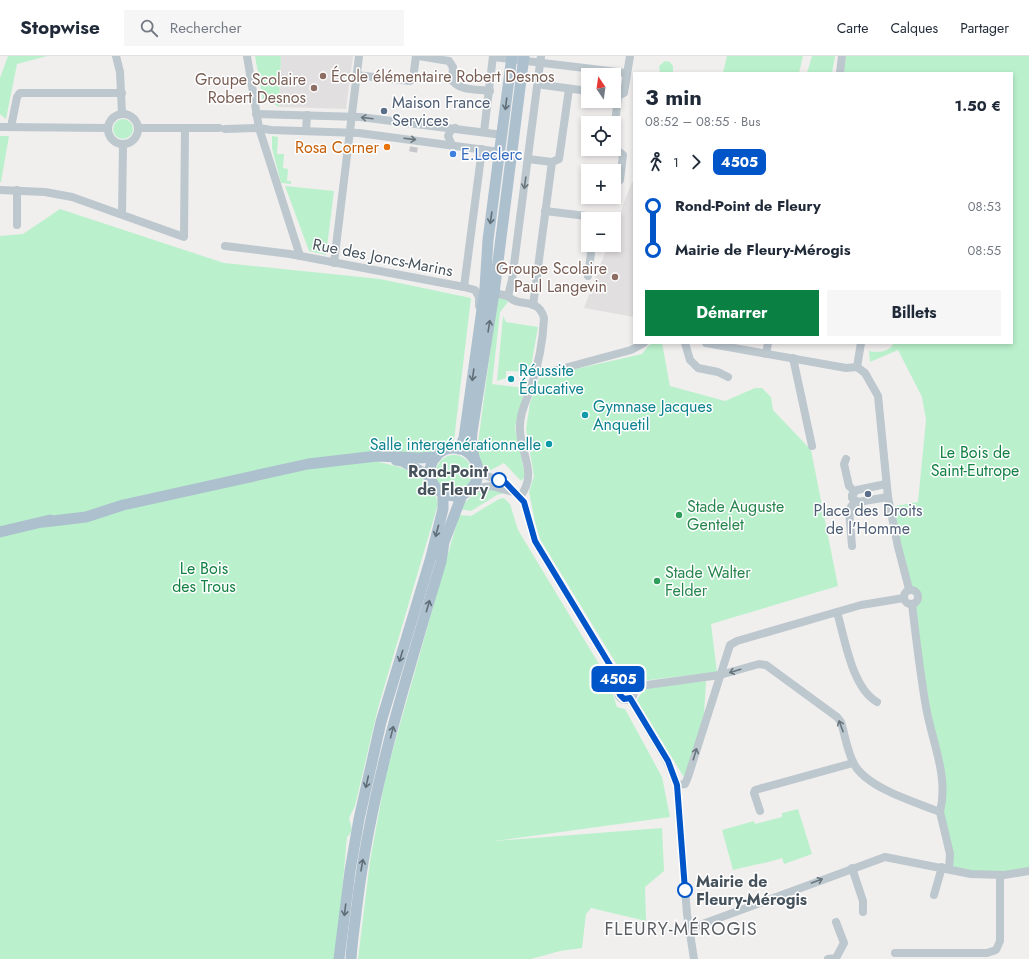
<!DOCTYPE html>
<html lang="fr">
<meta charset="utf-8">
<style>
:root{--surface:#fff;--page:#f6f6f7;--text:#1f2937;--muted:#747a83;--line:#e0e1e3;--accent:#0b8043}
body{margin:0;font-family:Jost,sans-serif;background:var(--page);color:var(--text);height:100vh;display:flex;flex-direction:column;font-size:15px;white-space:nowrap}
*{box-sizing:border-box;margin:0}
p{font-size:13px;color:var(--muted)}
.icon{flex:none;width:22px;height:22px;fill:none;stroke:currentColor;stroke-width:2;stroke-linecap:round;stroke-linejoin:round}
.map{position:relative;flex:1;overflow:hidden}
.sheet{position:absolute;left:633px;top:16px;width:380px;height:272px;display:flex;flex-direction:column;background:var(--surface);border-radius:0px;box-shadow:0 2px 6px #0003}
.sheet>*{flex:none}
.badge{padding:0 8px;border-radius:6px;font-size:14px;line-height:26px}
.needle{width:26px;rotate:347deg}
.tools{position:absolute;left:581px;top:12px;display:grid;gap:8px}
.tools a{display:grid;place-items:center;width:40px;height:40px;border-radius:0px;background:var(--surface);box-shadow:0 2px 6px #0003;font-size:20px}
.map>.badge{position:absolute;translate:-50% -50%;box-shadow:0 0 0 2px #fff}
.legs{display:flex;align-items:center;gap:6px;height:44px;padding:0 12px;font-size:13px}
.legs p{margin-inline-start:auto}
.summary{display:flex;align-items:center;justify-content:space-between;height:68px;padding:0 12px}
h1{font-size:22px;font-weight:700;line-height:30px}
.cta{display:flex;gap:8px;margin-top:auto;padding:8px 12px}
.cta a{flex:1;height:46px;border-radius:0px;background:var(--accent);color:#fff;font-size:16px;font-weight:700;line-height:46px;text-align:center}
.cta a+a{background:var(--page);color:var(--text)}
ul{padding:0 12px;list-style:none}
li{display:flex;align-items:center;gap:14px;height:44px;font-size:15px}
li i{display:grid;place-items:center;width:6px;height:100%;margin:0 5px;background:currentColor}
li i::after{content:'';width:10px;height:10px;margin:-5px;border:3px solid;border-radius:50%;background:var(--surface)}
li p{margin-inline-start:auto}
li:first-child i{background:linear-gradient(#0000 50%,currentColor 0)}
li:last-child i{background:linear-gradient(currentColor 50%,#0000 0)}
header{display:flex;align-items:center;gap:24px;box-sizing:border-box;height:56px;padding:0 20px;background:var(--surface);border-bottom:1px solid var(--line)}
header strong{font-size:19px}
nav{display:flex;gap:22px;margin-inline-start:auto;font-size:14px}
.search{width:280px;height:36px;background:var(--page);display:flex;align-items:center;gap:10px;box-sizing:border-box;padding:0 14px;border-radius:0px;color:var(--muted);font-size:15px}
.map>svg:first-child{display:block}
.education{fill:#e2dfe0}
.green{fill:#baf1cc}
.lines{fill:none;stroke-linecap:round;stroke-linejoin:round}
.minor-tunnel{stroke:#c6c7ca;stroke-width:8;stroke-dasharray:8 4;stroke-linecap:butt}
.minor{stroke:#bcc7ce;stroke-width:8}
.major{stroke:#adc0ce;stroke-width:11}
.oneway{stroke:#606e78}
.oneway2{stroke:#69767e}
.line-1-casing{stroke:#fff;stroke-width:9}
.line-1{stroke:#0055c8;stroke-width:6}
.education-dot{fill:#8d6e63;stroke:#fff;stroke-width:1.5}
.service-dot{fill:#5c6f8a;stroke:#fff;stroke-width:1.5}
.food-dot{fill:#e8710a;stroke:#fff;stroke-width:1.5}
.shop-dot{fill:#3f7fe0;stroke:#fff;stroke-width:1.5}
.culture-dot{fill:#0f9aa8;stroke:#fff;stroke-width:1.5}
.stop-1-dot{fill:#fff;stroke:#0055c8;stroke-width:2}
.leisure-dot{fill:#2e9e5b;stroke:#fff;stroke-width:1.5}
.labels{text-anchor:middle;stroke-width:3;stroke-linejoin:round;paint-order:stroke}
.education-label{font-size:16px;fill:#785e54;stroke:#fff;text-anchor:end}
.service-label{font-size:16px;fill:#4e5e75;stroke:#fff;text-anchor:start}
.food-label{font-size:16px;fill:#c56008;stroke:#fff;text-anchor:end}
.shop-label{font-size:16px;fill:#366cbe;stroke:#fff;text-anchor:start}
.street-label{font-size:16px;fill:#46535c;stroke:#fff}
.culture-label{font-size:16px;fill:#0d838f;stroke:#fff;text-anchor:start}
.park-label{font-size:16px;fill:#138143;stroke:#fff}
.stop-label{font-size:16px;font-weight:bold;fill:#46535c;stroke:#fff;text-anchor:end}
.leisure-label{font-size:16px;fill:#27864d;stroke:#fff;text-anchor:start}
.quarter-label{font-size:18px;letter-spacing:1px;fill:#5a5f63;stroke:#fff}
</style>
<header>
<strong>Stopwise</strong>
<div class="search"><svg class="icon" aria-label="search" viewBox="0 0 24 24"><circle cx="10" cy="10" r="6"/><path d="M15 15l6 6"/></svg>Rechercher</div>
<nav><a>Carte</a><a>Calques</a><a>Partager</a></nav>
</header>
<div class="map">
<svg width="1029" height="903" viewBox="0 0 1029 903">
<rect width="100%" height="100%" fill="#f1eeee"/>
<g class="education">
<polygon points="281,0 353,0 346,53 279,51"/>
<polygon points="632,126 634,127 634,261 584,252 608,189 614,189 614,173"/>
</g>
<g class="green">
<polygon points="8,0 47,0 17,8 6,63 0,58 0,22"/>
<polygon points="255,0 281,0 279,51 269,45 263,44"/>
<polygon points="727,0 803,0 799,17 723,17"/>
<polygon points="812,0 835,0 832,17 807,17"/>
<path d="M846 0H1029V815L1004 819 949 813 937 692 912 548 917 544V536L909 533 890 451 918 446 926 364 922 341 898 294 870 306 869 295C879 297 889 296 894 287H1012V17H844Z"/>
<polygon points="665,5 670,6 673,10 673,17 660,17 659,10"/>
<circle cx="123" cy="73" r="10"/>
<polygon points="0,80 9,80 1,126 0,126"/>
<polygon points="272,80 278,81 277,98 284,98 283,112 288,113 287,125 291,125 291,128 281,127 272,92"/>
<polygon points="285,130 334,135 326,199 309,195"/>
<path d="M60 153 224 207 380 223 471 242 454 384 433 397 377 400 378 406C403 411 433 419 438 448L378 652 355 750 349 762C351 769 354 776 347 781L336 903H0V180L23 178Z"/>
<polygon points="501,240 504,242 508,246 500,256 492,328 525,332 515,372 525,420 521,425 504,407 489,415 483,413 477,395 497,244"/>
<polygon points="503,260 506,266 538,271 530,316 506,315 506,322 497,325"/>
<polygon points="654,287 662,287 670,330 725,345 755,332 762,332 771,341 773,354 811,394 838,530 711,568 717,616 632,626 625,622 540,483 535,466 529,436 534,420 526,373 530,347 540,321 642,298 649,289"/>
<circle cx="454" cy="417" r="18"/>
<path d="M487 433 505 437 497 439 471 455 460 453C468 442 474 437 487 433Z"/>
<polygon points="504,442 510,448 518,474 608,623 617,651 625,653 662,721 670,761 495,785 662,772 664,815 645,831 646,865 591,852 586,858 582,892 560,895 531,903 358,903 370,805 386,718 459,459 471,460 499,443"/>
<polygon points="706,625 704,659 685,723 637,644 644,632"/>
<path d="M798 753 812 798 784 808 782 802C765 808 750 809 733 814L722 774 754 765 755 768 782 761V757Z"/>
</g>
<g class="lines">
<polyline class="minor-tunnel" points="413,96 414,91"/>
<g class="minor">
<polyline points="116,0 120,16 122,58"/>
<polyline points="247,0 259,72 300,200"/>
<path d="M419 0 449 5 453 11 452 24C459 35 478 33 490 35"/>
<polyline points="493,1 626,17"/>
<polyline points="840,17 842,0"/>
<polyline points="356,19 410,25 413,23 416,0"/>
<polyline points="543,29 588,35"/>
<polyline points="618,40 624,37 630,0"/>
<circle cx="123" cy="73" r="15"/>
<polyline points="256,58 360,61 503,79"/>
<polyline points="0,71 107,72"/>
<polyline points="11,71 17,41 20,37 122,37"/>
<polyline points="138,72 219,72"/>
<polyline points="225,73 259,72 271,74 359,77 500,96"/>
<polyline points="306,75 307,59"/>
<polyline points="484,76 493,0"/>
<polyline points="614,77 618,40 615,39"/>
<polyline points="452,89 448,80 451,74 455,72"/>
<polyline points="614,92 623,99 620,124"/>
<polyline points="528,103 552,106"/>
<polyline points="0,134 45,136 72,141 184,181 185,72"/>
<polyline points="545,155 595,161 595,163"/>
<polyline points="122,158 123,89"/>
<polyline points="17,169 17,134"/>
<polyline points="225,190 290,198 464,231 475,234 479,241 479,250"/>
<polyline points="334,207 359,0"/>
<polyline points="588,220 592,189"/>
<polyline points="464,231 482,93"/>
<path d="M494 237 508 240C518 252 538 240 544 262 543 284 538 310 531 331 526 346 519 358 520 374 521 400 538 417 520 441"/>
<polyline points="508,240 512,224 541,0"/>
<polyline points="533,249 552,106 559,103 569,33"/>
<polyline points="685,287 690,304 698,312 718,316 728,321"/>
<polyline points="706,287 846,312 857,311"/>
<polyline points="861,287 857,311 865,317 878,340 888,441 898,491 909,533"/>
<polyline points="766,298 768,287"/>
<polyline points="793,302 812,390"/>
<polyline points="535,313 548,316 557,314 631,294 644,287"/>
<polyline points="846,403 844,408 849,430 854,435"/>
<polyline points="478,413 482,418 506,427 524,446 535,485 622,629"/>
<polyline points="886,428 857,434 852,439 852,442 858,446 888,441"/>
<polyline points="471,433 491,430 513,436"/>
<polyline points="852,490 849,454 855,445"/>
<circle cx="911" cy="541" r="7"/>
<path d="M912 548C916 582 920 617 926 651 932 686 949 720 940 756"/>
<path d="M837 556C845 583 852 632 877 646"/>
<circle cx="626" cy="636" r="8"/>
<path d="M632 631 720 619 759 608 766 609 837 661 841 666C845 679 847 695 854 708 867 732 915 746 940 756L950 798 949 813"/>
<polyline points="630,642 667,705 677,729 687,858 694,903"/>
<polyline points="677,729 685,728 688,721 730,589 737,585 861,549 904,542"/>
<polyline points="760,755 754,737 755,734 853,707"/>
<polyline points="852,812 863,845 863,856"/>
<polyline points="934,839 942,811"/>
<polyline points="689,873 885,801 971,818 1004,819 1029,815"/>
<polyline points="895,897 987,897 996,894 1000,885 1000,819"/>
<polyline points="828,903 836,902 844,887 836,866"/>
</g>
<g class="major">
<circle cx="454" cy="416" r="24"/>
<polyline points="459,393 464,382 485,232 488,184 512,0"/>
<polyline points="396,404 402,405 431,421"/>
<polyline points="475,405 471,388 472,376 494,237 524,0"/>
<polyline points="44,466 86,461 123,449 308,408 377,400 418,402 436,401"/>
<polyline points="0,476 50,464"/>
<polyline points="339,903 350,815 359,763 381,666 431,501 443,453 443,437"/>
<path d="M351 903C352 885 355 867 357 849 371 732 407 619 441 506L444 486 462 439"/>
</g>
</g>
<defs><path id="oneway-shaft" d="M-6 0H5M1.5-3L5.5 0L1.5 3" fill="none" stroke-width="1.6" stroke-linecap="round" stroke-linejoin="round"/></defs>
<g class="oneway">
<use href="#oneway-shaft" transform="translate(506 48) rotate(97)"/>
<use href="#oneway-shaft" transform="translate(491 162) rotate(98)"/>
<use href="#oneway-shaft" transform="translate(489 270) rotate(-81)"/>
<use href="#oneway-shaft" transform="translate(473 319) rotate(98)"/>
<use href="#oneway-shaft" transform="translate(437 475) rotate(105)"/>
<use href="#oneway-shaft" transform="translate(428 550) rotate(-74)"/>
<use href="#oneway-shaft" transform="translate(401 600) rotate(107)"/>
<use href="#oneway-shaft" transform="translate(392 676) rotate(-76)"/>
<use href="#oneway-shaft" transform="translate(367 726) rotate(103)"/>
<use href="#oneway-shaft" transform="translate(362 809) rotate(-80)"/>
<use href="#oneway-shaft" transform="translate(345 854) rotate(97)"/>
</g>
<g class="oneway2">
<use href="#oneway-shaft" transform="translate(367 62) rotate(-173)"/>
<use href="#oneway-shaft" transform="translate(410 83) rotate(7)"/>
<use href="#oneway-shaft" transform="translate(525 127) rotate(98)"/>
<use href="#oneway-shaft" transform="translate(735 615) rotate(163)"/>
<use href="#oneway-shaft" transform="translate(841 670) rotate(-110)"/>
<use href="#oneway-shaft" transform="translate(695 698) rotate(-73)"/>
<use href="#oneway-shaft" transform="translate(817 825) rotate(-20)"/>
</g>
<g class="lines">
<g class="line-1-casing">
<polyline id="line-1" points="499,424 506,427 524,446 535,485 622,629 618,634 620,639 624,643 630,642 668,705 677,729 685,834"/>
</g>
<use href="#line-1" class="line-1"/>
</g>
<g class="education-dot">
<circle cx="323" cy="20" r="4"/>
<circle cx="314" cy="32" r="4"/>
<circle cx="615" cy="221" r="4"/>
</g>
<g class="service-dot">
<circle cx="384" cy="55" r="4"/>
<circle cx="868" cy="438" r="4"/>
</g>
<circle class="food-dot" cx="387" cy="91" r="4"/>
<circle class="shop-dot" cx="453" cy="98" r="4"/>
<g class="culture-dot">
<circle cx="511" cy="323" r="4"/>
<circle cx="585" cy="359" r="4"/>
<circle cx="549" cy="388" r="4"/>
</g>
<g class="stop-1-dot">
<circle cx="499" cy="424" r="7"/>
<circle cx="685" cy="834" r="7"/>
</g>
<g class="leisure-dot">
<circle cx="679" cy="459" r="4"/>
<circle cx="657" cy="525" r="4"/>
</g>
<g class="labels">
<g class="education-label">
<text x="331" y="26" text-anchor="start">École élémentaire Robert Desnos</text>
<text x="306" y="29">Groupe Scolaire<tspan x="306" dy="18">Robert Desnos</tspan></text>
<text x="607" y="218">Groupe Scolaire<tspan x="607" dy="18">Paul Langevin</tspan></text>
</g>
<g class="service-label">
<text x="392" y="52">Maison France<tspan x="392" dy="18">Services</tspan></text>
<text x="868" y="460" text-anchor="middle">Place des Droits<tspan x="868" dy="18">de l'Homme</tspan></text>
</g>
<g class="food-label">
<text x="379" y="97">Rosa Corner</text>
</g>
<g class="shop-label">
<text x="461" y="104">E.Leclerc</text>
</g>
<g class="street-label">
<text transform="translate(383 201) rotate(11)" y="6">Rue des Joncs-Marins</text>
</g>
<g class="culture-label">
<text x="519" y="320">Réussite<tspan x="519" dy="18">Éducative</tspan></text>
<text x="593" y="356">Gymnase Jacques<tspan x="593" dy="18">Anquetil</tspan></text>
<text x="541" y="394" text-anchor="end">Salle intergénérationnelle</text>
</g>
<g class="park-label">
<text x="975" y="402">Le Bois de<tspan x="975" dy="18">Saint-Eutrope</tspan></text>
<text x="204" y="518">Le Bois<tspan x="204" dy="18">des Trous</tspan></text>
</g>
<g class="stop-label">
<text x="488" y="421">Rond-Point<tspan x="488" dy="18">de Fleury</tspan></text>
<text x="696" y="831" text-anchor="start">Mairie de<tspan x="696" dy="18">Fleury-Mérogis</tspan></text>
</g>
<g class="leisure-label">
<text x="687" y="456">Stade Auguste<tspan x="687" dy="18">Gentelet</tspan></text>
<text x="665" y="522">Stade Walter<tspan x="665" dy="18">Felder</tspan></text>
</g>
<g class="quarter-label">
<text x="681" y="879">FLEURY-MÉROGIS</text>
</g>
</g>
</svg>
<div class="tools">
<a><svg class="needle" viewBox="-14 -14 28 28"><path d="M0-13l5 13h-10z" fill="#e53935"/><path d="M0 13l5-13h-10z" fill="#747a83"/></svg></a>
<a><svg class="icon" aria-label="locate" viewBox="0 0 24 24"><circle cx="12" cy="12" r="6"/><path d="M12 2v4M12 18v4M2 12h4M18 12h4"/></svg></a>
<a>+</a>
<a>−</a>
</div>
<b class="badge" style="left:618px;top:623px;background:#0055c8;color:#fff">4505</b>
<section class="sheet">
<div class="summary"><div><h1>3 min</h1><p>08:52 – 08:55 · Bus</p></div><b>1.50 €</b></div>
<div class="legs"><svg class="icon" aria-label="walk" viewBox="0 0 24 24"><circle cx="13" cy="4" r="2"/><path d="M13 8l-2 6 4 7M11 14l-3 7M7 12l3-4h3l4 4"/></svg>1<svg class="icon" aria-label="forward" viewBox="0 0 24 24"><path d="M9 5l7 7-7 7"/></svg><b class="badge" style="background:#0055c8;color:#fff">4505</b></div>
<ul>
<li><i style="color:#0055c8"></i><b>Rond-Point de Fleury</b><p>08:53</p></li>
<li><i style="color:#0055c8"></i><b>Mairie de Fleury-Mérogis</b><p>08:55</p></li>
</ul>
<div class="cta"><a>Démarrer</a><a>Billets</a></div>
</section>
</div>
